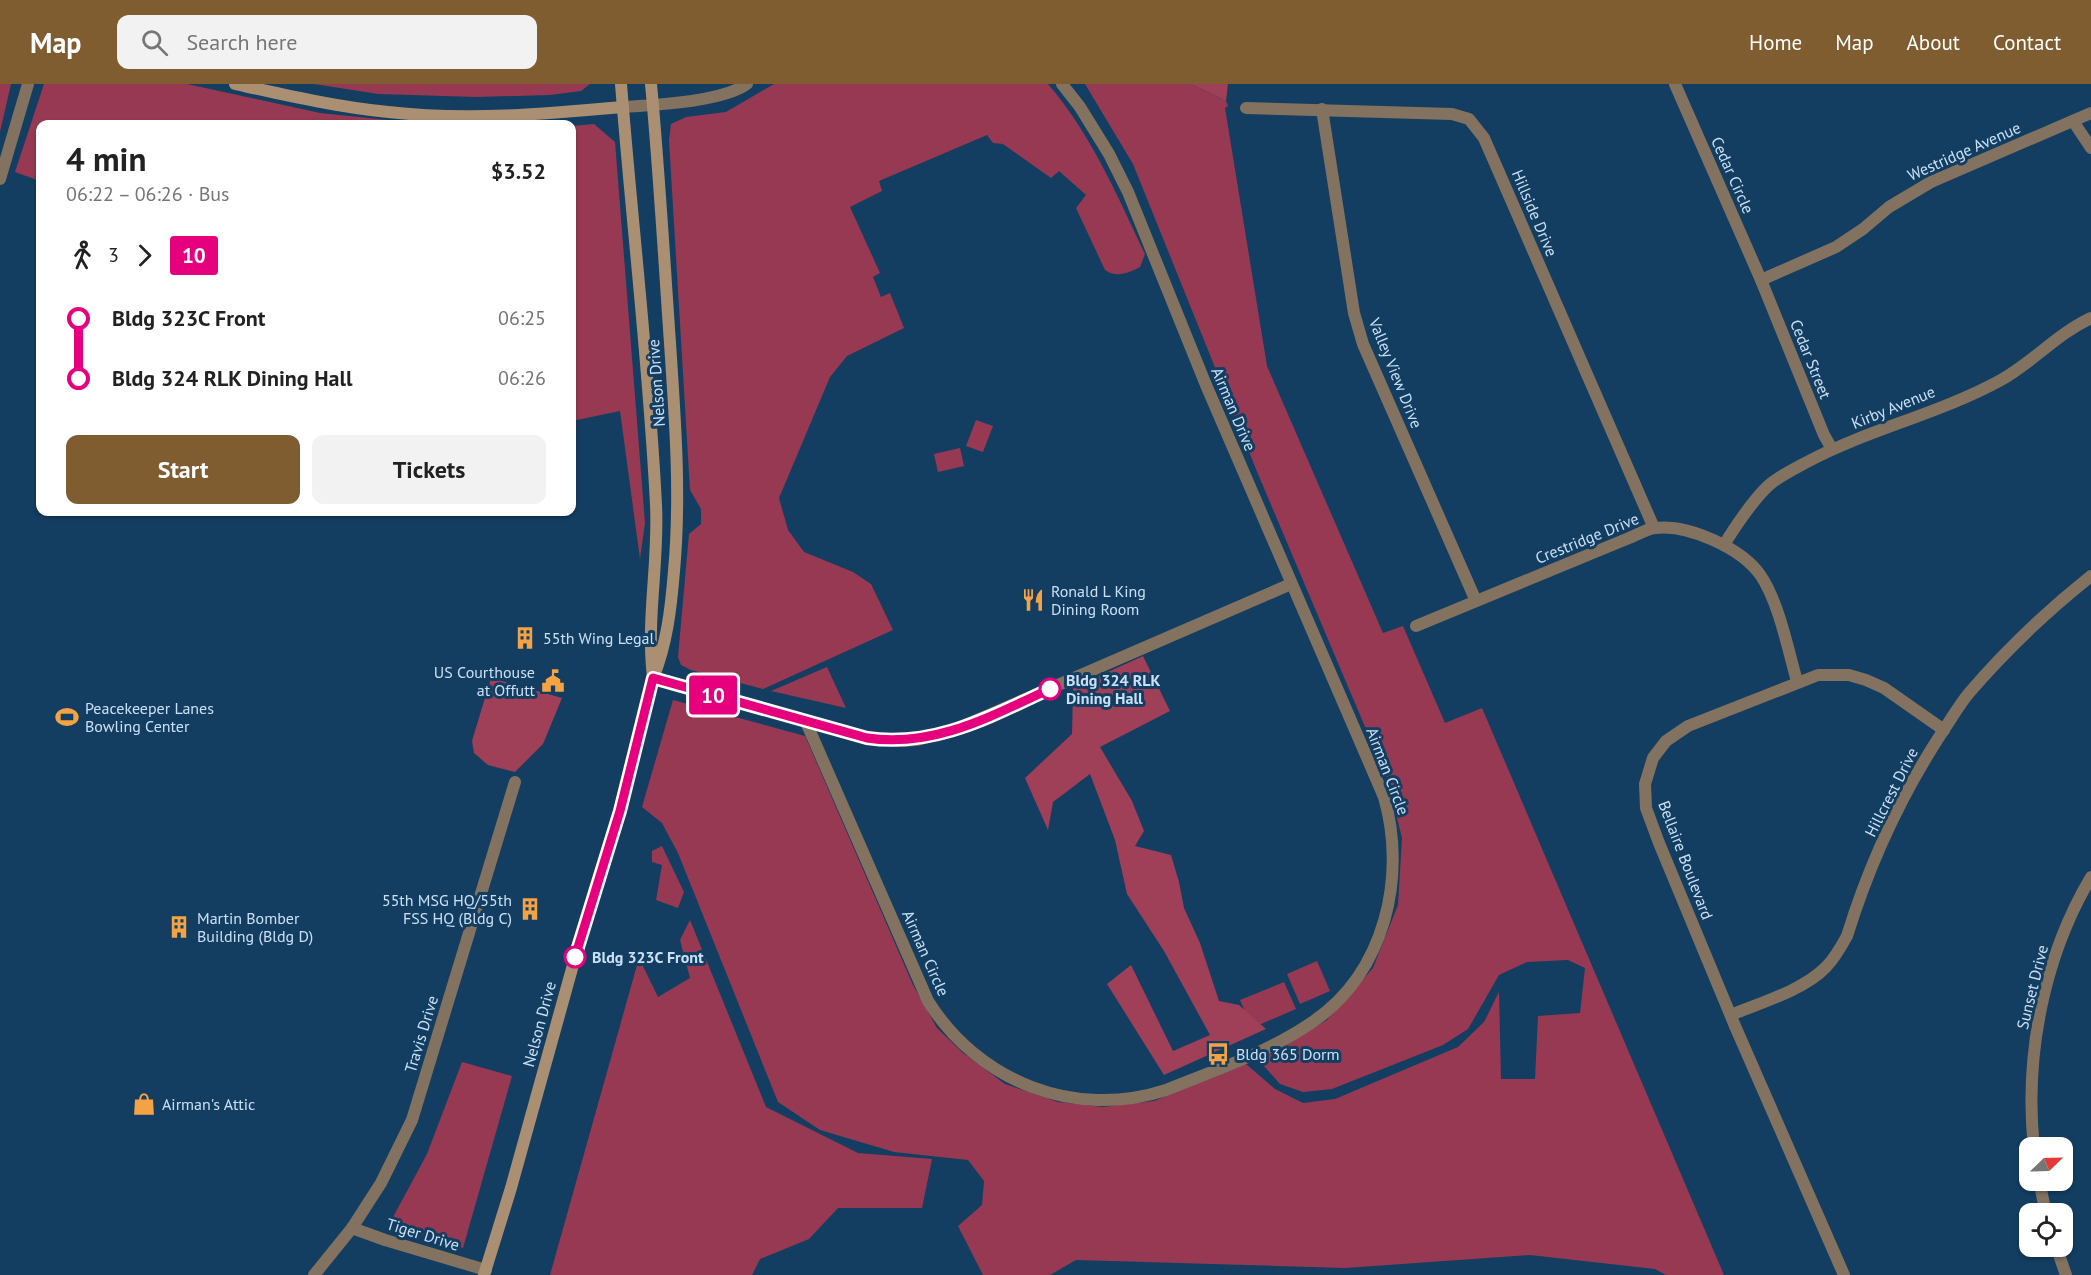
<!DOCTYPE html>
<meta charset="utf-8">
<style>
:root{--surface:#fff;--page:#f2f2f2;--text:#222;--muted:#767676;--accent:#805c31}
body{margin:0;font-family:"PT Sans",sans-serif;background:var(--page);color:var(--text);height:100vh;display:flex;flex-direction:column;font-size:22px;white-space:nowrap}
*{box-sizing:border-box;margin:0}
p{font-size:20px;color:var(--muted)}
.icon{flex:none;width:33px;height:33px;fill:none;stroke:currentColor;stroke-width:2;stroke-linecap:round;stroke-linejoin:round}
.map{position:relative;flex:1;overflow:hidden}
.sheet{position:absolute;left:36px;top:36px;width:540px;height:396px;display:flex;flex-direction:column;background:var(--surface);border-radius:12px;box-shadow:0 2px 4px #0004}
.sheet>*{flex:none}
.badge{padding:0 12px;border-radius:4px;font-size:21px;line-height:39px}
.needle{width:39px;rotate:67deg}
.controls{position:absolute;left:2019px;top:1053px;display:grid;gap:12px}
.controls a{display:grid;place-items:center;width:54px;height:54px;border-radius:12px;background:var(--surface);box-shadow:0 2px 4px #0004;font-size:30px}
.map>.badge{position:absolute;translate:-50% -50%;box-shadow:0 0 0 3px #fff}
.legs{display:flex;align-items:center;gap:9px;height:66px;padding:0 30px;font-size:20px}
.legs p{margin-inline-start:auto}
.headline{display:flex;align-items:center;justify-content:space-between;height:102px;padding:0 30px}
h1{font-size:33px;font-weight:800;line-height:45px}
.action{display:flex;gap:12px;margin-top:auto;padding:12px 30px}
.action a{flex:1;height:69px;border-radius:12px;background:var(--accent);color:#fff;font-size:24px;font-weight:800;line-height:69px;text-align:center}
.action a+a{background:var(--page);color:var(--text)}
ul{padding:0 30px;list-style:none}
li{display:flex;align-items:center;gap:21px;height:60px;font-size:22px}
li i{display:grid;place-items:center;width:9px;height:100%;margin:0 8px;background:currentColor}
li i::after{content:'';width:15px;height:15px;margin:-8px;border:4px solid;border-radius:50%;background:var(--surface)}
li p{margin-inline-start:auto}
li:first-child i{background:linear-gradient(#0000 50%,currentColor 0)}
li:last-child i{background:linear-gradient(currentColor 50%,#0000 0)}
header{display:flex;align-items:center;gap:36px;box-sizing:border-box;height:84px;padding:0 30px;background:var(--accent);color:#fff}
header strong{font-size:28px}
nav{display:flex;gap:33px;margin-inline-start:auto;font-size:21px}
.search{width:420px;height:54px;background:var(--page);display:flex;align-items:center;gap:15px;box-sizing:border-box;padding:0 21px;border-radius:12px;color:var(--muted);font-size:22px}
.map>svg:first-child{display:block}
.green{fill:#973952}
.forest{fill:#9f3f58}
.lines{fill:none;stroke-linecap:round;stroke-linejoin:round}
.street{stroke:#837260;stroke-width:12}
.secondary{stroke:#ab8f73;stroke-width:12}
.line-1-casing{stroke:#fff;stroke-width:14}
.line-1{stroke:#e6007e;stroke-width:9}
.stop-1-dot{fill:#fff;stroke:#e6007e;stroke-width:3}
.labels{text-anchor:middle;stroke-width:6;stroke-linejoin:round;paint-order:stroke}
.street-label{font-size:16px;fill:#cae0f6;stroke:#133e61}
.poi-label{font-size:16px;fill:#cae0f6;stroke:#133e61;text-anchor:start}
.stop-label{font-size:16px;font-weight:bold;fill:#cae0f6;stroke:#133e61;text-anchor:start}
</style>
<header>
<strong>Map</strong>
<div class="search"><svg class="icon" aria-label="search" viewBox="0 0 24 24"><circle cx="10" cy="10" r="6"/><path d="M15 15l6 6"/></svg>Search here</div>
<nav><a>Home</a><a>Map</a><a>About</a><a>Contact</a></nav>
</header>
<div class="map">
<svg width="2091" height="1191" viewBox="0 0 2091 1191">
<rect width="100%" height="100%" fill="#133e61"/>
<g class="green">
<polygon points="0,0 11,0 0,48"/>
<polygon points="44,0 187,0 320,29 427,40 40,40 40,97 15,88"/>
<polygon points="314,0 590,0 581,7 550,11 477,13 378,10"/>
<path d="M774 0H1048C1091 50 1117 111 1145 170L1140 183C1128 189 1117 194 1105 186L1076 124 1086 111 1059 87 1051 94 1003 60 993 59 987 51 879 97 882 107 850 123 880 189 873 193 881 213 890 209 904 244 847 272 830 293 779 414 788 446 804 468 853 488 871 500 893 546 763 605 691 586 681 581 678 573 689 450 701 440V425L690 406 669 56 671 40 686 33 726 28Z"/>
<polygon points="1085,0 1191,0 1226,17 1228,22 1225,24 1267,282 1383,549 1403,542 1445,639 1482,624 1724,1191 1666,1191 1655,1185 1530,1171 1345,1184 1076,1176 1050,1191 983,1191 958,1142 982,1121 984,1097 968,1076 894,1068 820,1046 778,1018 678,769 662,739 642,723 673,616 805,652 913,901 937,944 963,969 1005,1000 1058,1018 1103,1023 1154,1017 1246,980 1275,1005 1303,1019 1335,1015 1458,963 1484,938 1499,908 1501,995 1535,995 1538,932 1580,929 1585,884 1568,876 1527,878 1499,891 1468,945 1443,961 1332,1005 1303,1008 1280,1000 1263,981 1265,973 1327,936 1373,884 1398,821 1402,754 1388,697 1258,390 1133,80"/>
<polygon points="594,40 615,58 645,439 640,475 620,327 572,337 572,42"/>
<polygon points="976,336 993,342 983,368 966,362"/>
<polygon points="960,364 964,382 938,388 934,370"/>
<polygon points="827,583 846,624 771,607"/>
<polygon points="662,762 684,808 678,824 656,816 662,781 652,778 652,767"/>
<polygon points="690,836 766,1023 858,1069 932,1075 922,1124 838,1124 809,1155 760,1175 752,1191 550,1191 639,874 658,913 690,894 680,856"/>
<polygon points="1317,877 1330,907 1300,920 1287,890"/>
<polygon points="1284,898 1296,925 1252,944 1240,916"/>
<polygon points="462,978 512,992 463,1164 392,1142 392,1135 427,1070"/>
</g>
<g class="forest">
<polygon points="1191,0 1228,0 1226,17"/>
<polygon points="1143,572 1170,627 1100,663 1132,717 1144,747 1135,762 1171,771 1179,798 1184,824 1200,859 1219,917 1239,921 1266,945 1164,991 1107,900 1131,881 1173,967 1210,951 1164,867 1127,810 1115,756 1090,690 1053,718 1048,746 1025,694 1072,650 1073,604"/>
<polygon points="491,594 562,614 543,660 515,688 488,681 474,669 472,657"/>
</g>
<g class="lines">
<g class="street">
<polyline points="1675,0 1761,196 1824,351 1832,365"/>
<path d="M623 23C655 21 722 18 747 0"/>
<polyline points="1246,24 1452,30 1469,35 1484,54 1654,444"/>
<polyline points="1322,25 1354,229 1363,260 1476,517"/>
<polyline points="2073,37 2091,64"/>
<polyline points="0,95 28,0"/>
<polyline points="1761,196 1836,163 1863,145 1889,123 1931,98 2091,29"/>
<path d="M1724 461C1734 444 1754 415 1768 402 1779 392 1794 385 1807 378 1869 345 1939 330 2001 296 2033 278 2057 250 2091 234"/>
<path d="M1416 542 1629 454C1637 451 1646 445 1655 444 1688 440 1742 464 1761 492 1779 519 1788 566 1797 597"/>
<polyline points="653,594 867,654 898,657 917,656 954,646 1291,500"/>
<path d="M806 638 928 917C978 997 1074 1036 1166 1006 1215 986 1270 968 1314 937 1385 888 1407 792 1384 713L1206 301 1128 108 1109 70 1080 23 1062 0"/>
<path d="M1731 931C1760 919 1804 906 1826 883 1835 874 1841 863 1847 852 1869 781 1900 713 1941 650 1950 637 1959 621 1969 609 2006 566 2047 527 2091 492"/>
<path d="M2034 1064C2024 972 2044 872 2091 793"/>
<polyline points="2039,1096 2046,1130"/>
<polyline points="352,1144 385,1156 486,1186"/>
<polyline points="2056,1162 2066,1191"/>
<polyline points="314,1191 352,1144 381,1099 412,1036 515,698"/>
<polyline points="1844,1191 1735,942 1659,759 1646,724 1645,700 1653,674 1666,657 1688,642 1818,591 1849,591 1866,596 1884,604 1944,646"/>
</g>
<g class="secondary">
<path d="M235 0C285 11 337 23 388 28 466 37 545 30 623 23"/>
<path d="M621 0C632 140 649 280 656 421 659 478 646 535 653 593"/>
<path d="M484 1191 511 1104 573 881 620 727 653 594C667 560 671 524 674 487 681 411 675 335 670 259 664 173 659 86 651 0"/>
</g>
</g>
<g class="lines">
<g class="line-1-casing">
<path id="line-1" d="M575 873 620 727 653 594 867 654C934 664 991 632 1050 605"/>
</g>
<use href="#line-1" class="line-1"/>
</g>
<defs>
<g id="restaurant-bare" transform="scale(1.8)"><path d="M-5-6h1v4h1v-4h1v4h1v-4h1v5L-1.5 .5V6h-2V.5L-5-1ZM5-6V6H3V1.5H1.5Q1.5-4 5-6Z" fill="#f4a344" stroke="#133e61" stroke-width="2.5" paint-order="stroke"/></g>
<g id="building-bare" transform="scale(1.8)"><path d="M-4-6H4V6H1V3H-1V6H-4ZM-2.5-4.3h1.7v1.8h-1.7ZM.8-4.3h1.7v1.8H.8ZM-2.5-1h1.7V.8h-1.7ZM.8-1h1.7V.8H.8Z" fill="#f4a344" stroke="#133e61" stroke-width="2.5" paint-order="stroke"/></g>
<g id="civic-bare" transform="scale(1.8)"><path d="M-.6-6.5H3V-4.5H.6V-3L4-1V1h2V6H-6V1h2V-1L-.6-3ZM-1.2 2.5V6h2.4V2.5Z" fill="#f4a344" stroke="#133e61" stroke-width="2.5" paint-order="stroke"/></g>
<g id="stadium-bare" transform="scale(1.8)"><path d="M0-5a6.5 5 0 1 0 0 10a6.5 5 0 1 0 0-10ZM-3.5-1.8h7v3.6h-7Z" fill="#f4a344" stroke="#133e61" stroke-width="2.5" paint-order="stroke"/></g>
<g id="bus-bare" transform="scale(1.8)"><path d="M-5-6H5V4H4V6H2V4H-2V6H-4V4H-5ZM-3.5-4V0h7V-4ZM-3.5 1.2v1.5H-2V1.2ZM2 1.2v1.5H3.5V1.2Z" fill="#f4a344" stroke="#133e61" stroke-width="2.5" paint-order="stroke"/></g>
<g id="shop-bare" transform="scale(1.8)"><path d="M-5-2.5h2.3a2.7 3.5 0 0 1 5.4 0H5L5.5 6h-11ZM-1.5-2.5h3a1.5 2.3 0 0 0-3 0Z" fill="#f4a344" stroke="#133e61" stroke-width="2.5" paint-order="stroke"/></g>
</defs>
<g fill-rule="evenodd">
<use href="#restaurant-bare" x="1033" y="516"/>
<use href="#building-bare" x="525" y="554"/>
<use href="#civic-bare" x="553" y="597"/>
<use href="#stadium-bare" x="67" y="633"/>
<use href="#building-bare" x="530" y="825"/>
<use href="#building-bare" x="179" y="843"/>
<use href="#bus-bare" x="1218" y="970"/>
<use href="#shop-bare" x="144" y="1020"/>
</g>
<g class="stop-1-dot">
<circle cx="1050" cy="605" r="10"/>
<circle cx="575" cy="873" r="10"/>
</g>
<g class="labels">
<g class="street-label">
<text transform="translate(1964 67) rotate(-24)" y="6">Westridge Avenue</text>
<text transform="translate(1733 91) rotate(66)" y="6">Cedar Circle</text>
<text transform="translate(1535 129) rotate(67)" y="6">Hillside Drive</text>
<text transform="translate(1811 275) rotate(68)" y="6">Cedar Street</text>
<text transform="translate(1396 289) rotate(68)" y="6">Valley View Drive</text>
<text transform="translate(656 299) rotate(-94)" y="6">Nelson Drive</text>
<text transform="translate(1893 323) rotate(-22)" y="6">Kirby Avenue</text>
<text transform="translate(1234 325) rotate(67)" y="6">Airman Drive</text>
<text transform="translate(1587 454) rotate(-22)" y="6">Crestridge Drive</text>
<text transform="translate(1388 687) rotate(69)" y="6">Airman Circle</text>
<text transform="translate(1891 708) rotate(-63)" y="6">Hillcrest Drive</text>
<text transform="translate(1686 776) rotate(69)" y="6">Bellaire Boulevard</text>
<text transform="translate(926 869) rotate(66)" y="6">Airman Circle</text>
<text transform="translate(2032 903) rotate(-76)" y="6">Sunset Drive</text>
<text transform="translate(539 940) rotate(-75)" y="6">Nelson Drive</text>
<text transform="translate(421 950) rotate(-73)" y="6">Travis Drive</text>
<text transform="translate(423 1150) rotate(17)" y="6">Tiger Drive</text>
</g>
<g class="poi-label">
<text x="1051" y="513">Ronald L King<tspan x="1051" dy="18">Dining Room</tspan></text>
<text x="543" y="560">55th Wing Legal</text>
<text x="535" y="594" text-anchor="end">US Courthouse<tspan x="535" dy="18">at Offutt</tspan></text>
<text x="85" y="630">Peacekeeper Lanes<tspan x="85" dy="18">Bowling Center</tspan></text>
<text x="512" y="822" text-anchor="end">55th MSG HQ/55th<tspan x="512" dy="18">FSS HQ (Bldg C)</tspan></text>
<text x="197" y="840">Martin Bomber<tspan x="197" dy="18">Building (Bldg D)</tspan></text>
<text x="1236" y="976">Bldg 365 Dorm</text>
<text x="162" y="1026">Airman's Attic</text>
</g>
<g class="stop-label">
<text x="1066" y="602">Bldg 324 RLK<tspan x="1066" dy="18">Dining Hall</tspan></text>
<text x="592" y="879">Bldg 323C Front</text>
</g>
</g>
</svg>
<div class="controls">
<a><svg class="needle" viewBox="-14 -14 28 28"><path d="M0-13l5 13h-10z" fill="#e53935"/><path d="M0 13l5-13h-10z" fill="#767676"/></svg></a>
<a><svg class="icon" aria-label="locate" viewBox="0 0 24 24"><circle cx="12" cy="12" r="6"/><path d="M12 2v4M12 18v4M2 12h4M18 12h4"/></svg></a>
</div>
<b class="badge" style="left:713px;top:611px;background:#e6007e;color:#fff">10</b>
<section class="sheet">
<div class="headline"><div><h1>4 min</h1><p>06:22 – 06:26 · Bus</p></div><b>$3.52</b></div>
<div class="legs"><svg class="icon" aria-label="walk" viewBox="0 0 24 24"><circle cx="13" cy="4" r="2"/><path d="M13 8l-2 6 4 7M11 14l-3 7M7 12l3-4h3l4 4"/></svg>3<svg class="icon" aria-label="forward" viewBox="0 0 24 24"><path d="M9 5l7 7-7 7"/></svg><b class="badge" style="background:#e6007e;color:#fff">10</b></div>
<ul>
<li><i style="color:#e6007e"></i><b>Bldg 323C Front</b><p>06:25</p></li>
<li><i style="color:#e6007e"></i><b>Bldg 324 RLK Dining Hall</b><p>06:26</p></li>
</ul>
<div class="action"><a>Start</a><a>Tickets</a></div>
</section>
</div>
